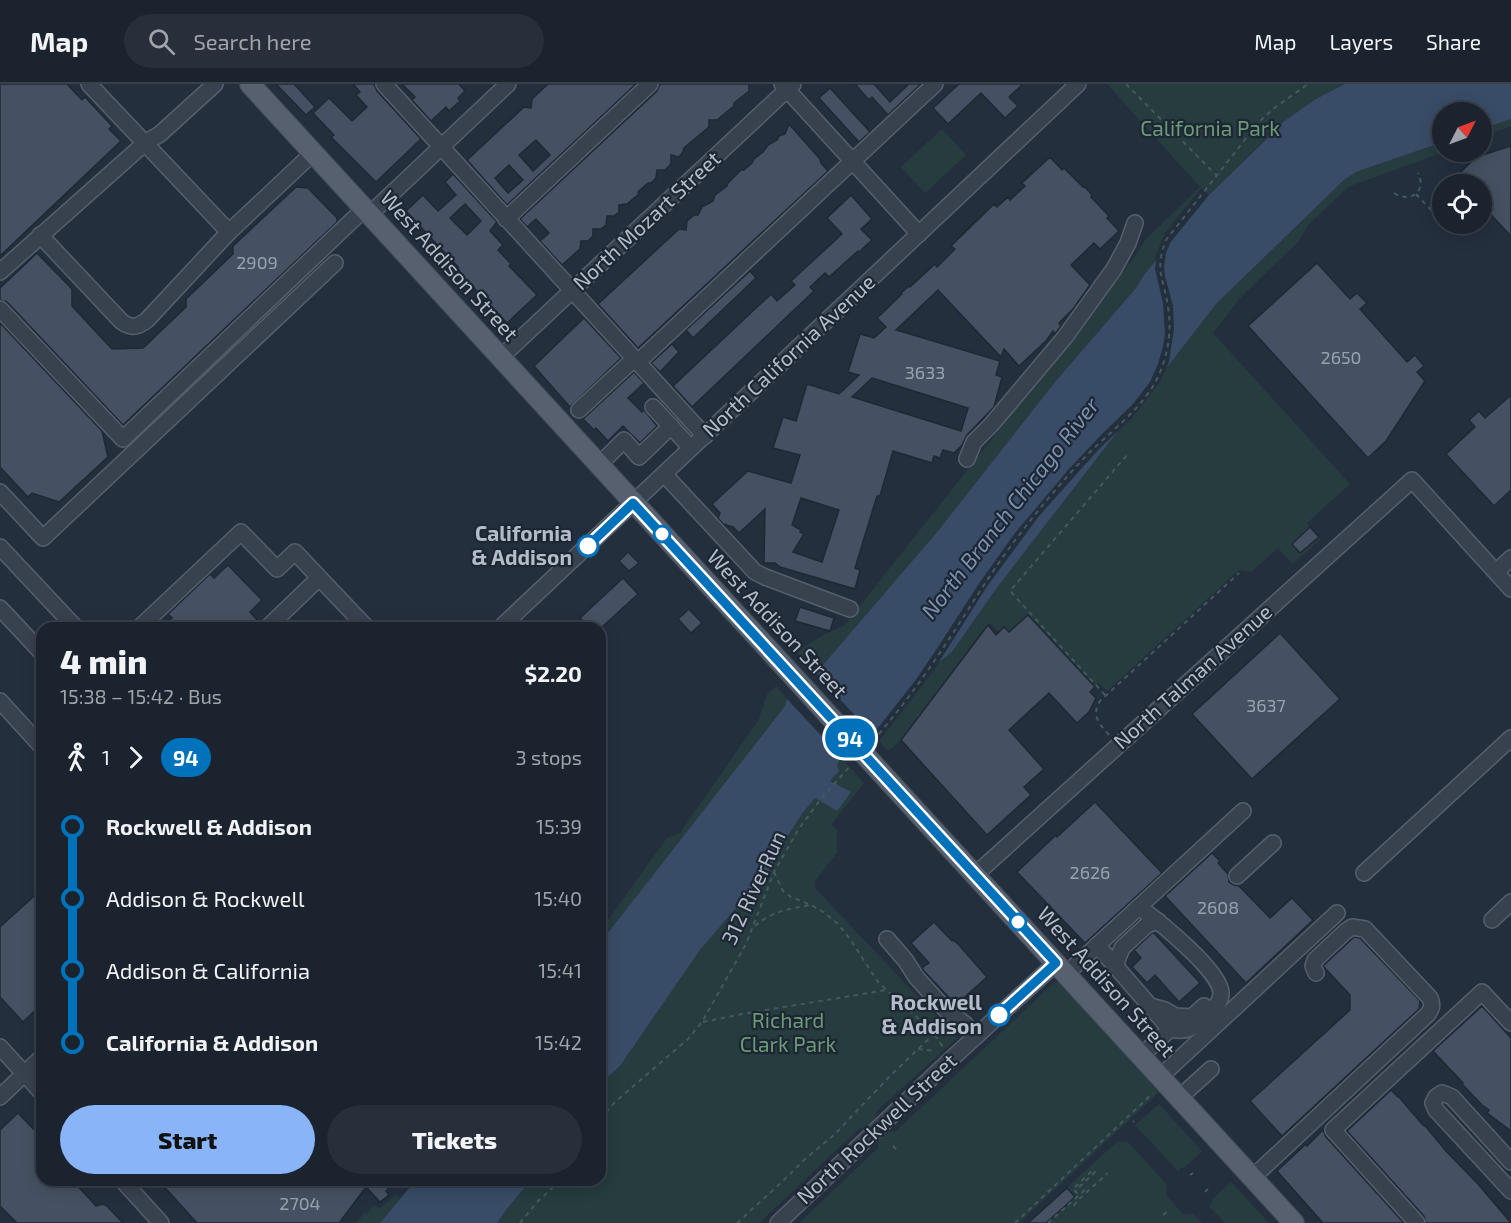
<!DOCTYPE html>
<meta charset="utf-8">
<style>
:root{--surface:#1b232e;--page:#282f3a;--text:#f1f3f6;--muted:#a0a4aa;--line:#39404a;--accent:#8ab4f8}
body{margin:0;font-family:"Exo 2",sans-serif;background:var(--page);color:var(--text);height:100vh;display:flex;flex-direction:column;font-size:22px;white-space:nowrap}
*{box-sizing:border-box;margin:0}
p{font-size:20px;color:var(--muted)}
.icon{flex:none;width:33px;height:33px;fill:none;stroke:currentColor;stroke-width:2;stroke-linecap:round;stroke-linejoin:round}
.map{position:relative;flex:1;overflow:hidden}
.details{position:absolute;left:36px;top:538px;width:570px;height:564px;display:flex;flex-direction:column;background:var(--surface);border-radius:18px;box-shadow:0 3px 15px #0003,0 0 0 2px var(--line)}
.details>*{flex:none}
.badge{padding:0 12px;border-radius:20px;font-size:21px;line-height:39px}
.needle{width:39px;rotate:48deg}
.controls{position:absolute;left:1432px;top:18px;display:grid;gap:12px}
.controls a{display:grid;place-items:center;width:60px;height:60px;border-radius:50%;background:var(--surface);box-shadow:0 3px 15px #0003,0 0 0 2px var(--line);font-size:30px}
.map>.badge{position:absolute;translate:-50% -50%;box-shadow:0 0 0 3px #fff}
.legs{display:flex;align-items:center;gap:9px;height:66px;padding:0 24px;font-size:20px}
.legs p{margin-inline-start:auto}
.head{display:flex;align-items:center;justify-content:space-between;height:102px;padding:0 24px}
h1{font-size:33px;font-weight:800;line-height:45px}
.primary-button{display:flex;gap:12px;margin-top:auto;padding:12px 24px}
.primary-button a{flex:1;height:69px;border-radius:36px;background:var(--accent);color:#111;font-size:24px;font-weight:800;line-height:69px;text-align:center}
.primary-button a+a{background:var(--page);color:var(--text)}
ul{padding:0 24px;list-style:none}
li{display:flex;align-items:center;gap:21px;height:72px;font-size:22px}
li i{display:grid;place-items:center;width:9px;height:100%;margin:0 8px;background:currentColor}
li i::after{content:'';width:15px;height:15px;margin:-8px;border:4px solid;border-radius:50%;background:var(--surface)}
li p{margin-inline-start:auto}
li:first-child i{background:linear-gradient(#0000 50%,currentColor 0)}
li:last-child i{background:linear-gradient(currentColor 50%,#0000 0)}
header{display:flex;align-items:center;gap:36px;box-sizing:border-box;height:84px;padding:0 30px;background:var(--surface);border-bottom:2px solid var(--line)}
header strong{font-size:28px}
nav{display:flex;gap:33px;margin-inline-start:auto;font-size:21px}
.search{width:420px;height:54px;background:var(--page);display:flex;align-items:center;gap:15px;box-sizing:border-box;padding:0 21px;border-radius:33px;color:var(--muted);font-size:22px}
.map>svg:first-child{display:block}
.green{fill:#263c3f}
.water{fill:#394c67}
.pier{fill:#242f3e}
.building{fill:#455162;stroke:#1f2835;stroke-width:1.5;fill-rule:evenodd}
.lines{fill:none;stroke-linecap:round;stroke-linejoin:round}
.minor-casing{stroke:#565f6c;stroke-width:18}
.major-casing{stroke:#414a57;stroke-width:22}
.path{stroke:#44595c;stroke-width:2;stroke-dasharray:4.5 4.5;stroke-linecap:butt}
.minor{stroke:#38414e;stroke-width:15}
.major{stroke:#56606e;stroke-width:20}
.major-bridge-casing{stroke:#414a57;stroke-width:22;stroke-linecap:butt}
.major-bridge{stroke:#56606e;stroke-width:20}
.line-1-casing{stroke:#fff;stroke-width:14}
.line-1{stroke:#0072bc;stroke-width:9}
.stop-1-dot{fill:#fff;stroke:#0072bc;stroke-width:3}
.labels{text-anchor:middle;stroke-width:4.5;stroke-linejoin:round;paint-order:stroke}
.number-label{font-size:18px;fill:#98a1af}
.park-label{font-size:21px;fill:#6b9a76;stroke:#1d2633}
.street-label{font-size:21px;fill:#b4bcc9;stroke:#1d2633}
.stop-label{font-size:21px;font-weight:bold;fill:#b4bcc9;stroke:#1d2633;text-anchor:end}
.water-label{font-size:22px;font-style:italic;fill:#7c92b1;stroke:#1d2633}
</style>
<header>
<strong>Map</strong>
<div class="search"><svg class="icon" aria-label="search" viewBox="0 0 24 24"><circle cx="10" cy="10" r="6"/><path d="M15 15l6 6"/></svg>Search here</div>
<nav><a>Map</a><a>Layers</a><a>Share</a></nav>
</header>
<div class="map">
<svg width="1511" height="1139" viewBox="0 0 1511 1139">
<rect width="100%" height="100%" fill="#242f3e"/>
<g class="green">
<path d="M1107 0H1345L1276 43 1277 44 1209 111 1201 104 1165 149 1158 166 1155 177 1144 191 1136 204 1055 298 938 447 816 589 797 569C811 557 827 548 844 542L1086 236 1134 174 1145 156 1200 103Z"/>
<polygon points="1511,35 1511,42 1482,53 1482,45"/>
<polygon points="942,45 966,71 925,109 901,83"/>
<polygon points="1443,58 1444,68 1348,103 1308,141 1299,157 1242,212 1213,249 1350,400 1307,439 1321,455 1293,480 1278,464 1251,488 1239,486 1107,607 1099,599 1090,608 1096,614 1089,628 1077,639 996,551 999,548 991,540 987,541 901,656 888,667 879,657 922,602 939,578 952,568 996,505 1216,220 1344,96 1356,88"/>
<polygon points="776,602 787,615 785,622 600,859 600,847 667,754 680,749 759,635 767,610"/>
<path d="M841 673 864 699 831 741 837 746V769L815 797V804L957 954 877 1027C876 1036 869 1044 860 1044L759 1139H497L506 1126 530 1097 600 1096V1000L620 982 700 866 760 796C771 791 775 775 780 765 797 732 825 706 841 673Z"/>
<polygon points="1055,898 1060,899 1159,1008 1019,1139 799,1139 878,1064 878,1057 890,1047 895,1048"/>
<polygon points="1159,1020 1202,1067 1184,1084 1181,1084 1178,1087 1135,1041"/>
<polygon points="1118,1057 1128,1058 1167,1101 1166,1111 1183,1130 1193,1130 1202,1139 1028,1139"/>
<polygon points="1231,1098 1269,1139 1225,1139 1209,1122 1212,1118 1212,1115 1215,1113"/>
<polygon points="396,1110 400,1115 380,1139 356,1139 365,1128 368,1129 374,1121 379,1125"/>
</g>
<g class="water">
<polygon points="1345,0 1511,0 1511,35 1482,45 1482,28 1443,28 1443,58 1356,88 1344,96 1216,220 996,505 952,568 915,597 877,645 872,645 869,647 868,645 840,672 841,673 837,681 839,687 830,697 851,708 837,727 815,714 802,730 783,759 766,793 760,796 700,866 620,982 600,1000 600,859 785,622 787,615 816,589 938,447 1055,298 1136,204 1144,191 1209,111 1277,45 1276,43 1316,15"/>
<polygon points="415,1097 415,1096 530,1097 506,1126 497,1139 380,1139"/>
</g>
<g class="pier">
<polygon points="1210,106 1172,154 1166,169 1164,183 1165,192 1173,222 1174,245 1169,278 1160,298 1131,335 1100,364 1039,432 986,504 934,586 918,599 915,597 938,563 980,498 1015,449 1068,386 1102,350 1132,321 1150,298 1158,280 1163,262 1165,250 1163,219 1155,185 1157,170"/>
<polygon points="816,589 871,649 867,649 844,672 843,675 787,615"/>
</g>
<g class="building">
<polygon points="0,0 67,0 82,16 85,13 112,42 109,45 121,57 0,172"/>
<polygon points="276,0 294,0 315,23 306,31"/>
<polygon points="353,0 374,0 377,7 421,55 376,98 331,53 334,51 313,29 329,14 352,37 367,23 356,11 360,8"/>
<polygon points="402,0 459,0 465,7 458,14 460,17 449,27 446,23 431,37 412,16 415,13"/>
<path d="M548 0H636L507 121 467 76 524 23 531 24 532 15ZM536 56 550 71 533 87 519 71ZM509 81 523 96 508 109 495 94Z"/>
<polygon points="660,0 749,0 749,7 734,19 734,22 717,36 709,36 709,43 684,64 683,68 679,73 671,71 671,80 665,86 657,86 656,94 651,99 648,99 638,108 639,110 627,120 619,121 619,128 614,132 607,132 606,141 601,145 593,145 593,152 588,157 581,157 580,165 562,181 540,157 549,149 536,135 527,143 520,135 657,7"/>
<polygon points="855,0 874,0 890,18 909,0 921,0 888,31 872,13 869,16"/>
<polygon points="959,0 1023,0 1009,13 1018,22 1005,34 981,9 948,40 933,24"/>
<polygon points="830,4 870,48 859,58 819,14"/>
<polygon points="789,40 820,75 821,79 828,87 638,264 598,220 679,145 686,146 687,137 694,131 698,131 702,123 713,117 715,111 727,102 728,99 741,86 744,86 752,79 754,75 763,68 768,61 777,56 779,52 785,50"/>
<polygon points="1511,62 1511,152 1482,121 1482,100 1463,100 1456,93 1476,73"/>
<path d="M1050 73 1062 86 1064 84 1083 103 1084 102 1092 111 1091 113 1109 132 1107 134 1119 147 1100 165 1094 159 1071 181 1090 201 1073 225 1059 239 1061 242 1055 250 1053 247 1046 257 1019 282 1004 265 1001 273 938 206 896 246 1000 277 996 291 1002 293 994 323 967 351 962 361 954 369 943 366 940 374 934 372 932 379 893 367 880 412H877L855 484 860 486 855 505 780 483 775 479H764L765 425 739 449 733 443 723 440 718 434 720 429 712 420 748 387 791 399 800 371 773 364 783 333 796 337 807 300 839 310 859 291 848 288 860 250 874 254 886 243 877 234 902 210 901 209 909 202 910 203 935 180 937 183 955 165 951 162 994 120 997 123 1008 113 1010 116 1025 102 1022 99ZM872 294 968 324 961 347 852 313ZM801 414 839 426 822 478 793 468 804 450 800 448 801 446 792 441Z"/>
<path d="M453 90 497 138 490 147 503 161 498 166 511 180 509 182 537 211 507 239 460 189 458 183 406 127 423 111 438 127 456 111 445 98ZM465 120 481 137 467 151 450 134Z"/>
<polygon points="296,103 308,104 337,134 337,138 123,341 7,218 0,216 0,204 37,169 72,205 72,222 112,265 143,264 186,223 186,215 233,170 233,162"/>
<polygon points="851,111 872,135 861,145 872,156 859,168 858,167 829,193 825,189 810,203 814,207 692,323 673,302 771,210 777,217 795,201 791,197 842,150 827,134"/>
<polygon points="1317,179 1350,215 1357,209 1367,219 1360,225 1407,278 1415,271 1424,282 1417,288 1425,297 1386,357 1368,374 1248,242"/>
<polygon points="750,187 756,194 693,254 686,246"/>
<polygon points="584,234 621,274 570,323 534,282"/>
<polygon points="0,239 102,347 108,373 59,418 32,409 28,413 0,383"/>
<polygon points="672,260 679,268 660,288 651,279"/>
<polygon points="634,288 644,299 628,314 642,328 644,326 657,342 640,359 623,342 608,357 596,344 594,346 583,335"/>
<polygon points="1511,311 1511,406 1494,422 1446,370 1475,343 1469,336 1479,327 1485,334"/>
<polygon points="1310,443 1319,453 1300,469 1292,460"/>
<polygon points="628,468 639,479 629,487 619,477"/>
<polygon points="228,481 262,516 250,528 259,538 253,544 173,544 167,538 172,534 168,530 210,490 214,494"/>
<polygon points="623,494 638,510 601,544 577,544 584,538 580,534"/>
<polygon points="800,523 834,534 830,547 795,537"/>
<polygon points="689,525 702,539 691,549 678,535"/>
<polygon points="1028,531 1095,603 1090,608 1096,614 1089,628 1077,639 1049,609 1009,646 1044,685 1024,703 1031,711 987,751 901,656 988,541 996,551 1004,543 1009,548"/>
<polygon points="1280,549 1340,615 1252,695 1192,630"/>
<polygon points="1095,718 1162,789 1085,859 1017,788 1056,751 1057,753"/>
<polygon points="1212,769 1220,777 1218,779 1228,790 1229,798 1234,801 1239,802 1270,834 1292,814 1313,836 1246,899 1165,812"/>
<polygon points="42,805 42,920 23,938 0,913 0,843"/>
<polygon points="934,838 952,857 953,856 958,860 987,893 956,921 924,887 922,884 929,879 911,859"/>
<polygon points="1152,849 1154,849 1200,899 1179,918 1155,891 1147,899 1132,883 1141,874 1134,866"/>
<polygon points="1354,853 1360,854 1420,917 1419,925 1282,1052 1250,1017 1350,926 1350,911 1323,882"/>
<polygon points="1482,922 1511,954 1511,1047 1487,1029 1489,1026 1482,1021 1462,1000 1463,999 1433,967"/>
<polygon points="1391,1006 1398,1013 1399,1013 1422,1040 1427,1044 1446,1067 1478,1100 1511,1139 1426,1139 1424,1132 1347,1047"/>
<polygon points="18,1029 42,1054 42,1096 72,1096 96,1122 103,1120 107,1122 123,1139 17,1139 0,1122 0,1046"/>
<polygon points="1323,1046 1326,1053 1404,1139 1323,1139 1277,1087 1306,1060 1307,1062"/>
<polygon points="158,1096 397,1096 386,1107 389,1111 380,1118 366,1103 339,1139 197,1139"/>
<polygon points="1067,1104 1075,1113 1046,1139 1028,1139"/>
</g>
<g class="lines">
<g class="minor-casing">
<g id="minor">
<polyline points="89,0 229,148"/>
<polyline points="384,0 705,352"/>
<polyline points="782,0 919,150"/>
<polyline points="369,131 508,0"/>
<polyline points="506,135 650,0"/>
<path d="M40 151 121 237C131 245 138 243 147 236L229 148 313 69"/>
<polyline points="0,188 145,59 160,50 215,0"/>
<polyline points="0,225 123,355 364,125"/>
<polyline points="500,274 793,0"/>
<polyline points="638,278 935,0"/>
<polyline points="653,323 691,364"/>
<polyline points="579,326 634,275"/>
<polyline points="967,375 974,358 991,341 1065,253 1114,185 1128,159 1135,139"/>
<polyline points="599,381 624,356 639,373 671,342"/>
<polyline points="664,390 755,488 765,493 850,525"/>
<polyline points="0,408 43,454 335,179"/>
<polyline points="0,463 76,544"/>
<polyline points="1496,488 1511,474"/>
<polyline points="0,524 42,569"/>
<polyline points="139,544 241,448 277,485 295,468 367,544"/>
<polyline points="267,544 319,494"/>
<polyline points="500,544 1078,0"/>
<polyline points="0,617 42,663"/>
<polyline points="1364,789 1511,654"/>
<polyline points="975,791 1412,396 1511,505"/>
<polyline points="1237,792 1273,759"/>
<polyline points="1492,836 1511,818"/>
<polyline points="887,855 906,877 916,893 945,925 965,940 976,952"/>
<path d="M1097 861 1170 945C1189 949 1193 943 1206 931 1213 925 1221 919 1221 909 1221 887 1157 836 1139 823"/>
<polyline points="1115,882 1122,864 1147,841 1158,837"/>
<polyline points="1066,890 1243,727"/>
<polyline points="1154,923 1165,926 1175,932 1192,933 1204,922"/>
<polyline points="0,963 42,1009"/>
<polyline points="1141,972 1170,945"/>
<polyline points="1160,993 1337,829"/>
<polyline points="0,1013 42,973"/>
<polyline points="1179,1014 1211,985"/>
<polyline points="1511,1078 1452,1013 1442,1009 1436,1013 1433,1019 1436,1026 1511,1107"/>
<path d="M1252 1094 1427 931C1432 925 1433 921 1430 914L1365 845 1352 843 1346 847 1315 876 1313 882 1316 889"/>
<polyline points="122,1096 161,1139"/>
<polyline points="778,1139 949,977 1056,879"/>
<polyline points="1417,1139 1333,1046 1482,908 1511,939"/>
</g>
</g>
<g class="major-casing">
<g id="major">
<polyline points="250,0 802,602"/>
<polyline points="874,681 1294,1139"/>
</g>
</g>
<g class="path">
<polyline points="1126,0 1216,91"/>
<path d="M1394 109C1411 120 1427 107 1418 89"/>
<polyline points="1416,110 1431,126"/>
<polyline points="1105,611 1010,507 1127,371"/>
<path d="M1109 651C1099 639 1091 632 1100 617L1239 489"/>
<path d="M873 657C897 629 919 600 939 570 967 529 992 485 1023 446 1043 420 1065 394 1088 370 1112 346 1143 324 1158 293 1168 271 1172 247 1168 223 1164 194 1154 187 1166 156L1258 39 1273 25 1308 0"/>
<polyline points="774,788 783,807 791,813 811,821 825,829 838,840 850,855 878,898 932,947 943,963"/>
<path d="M755 842C772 827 788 825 810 821"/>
<polyline points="703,938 737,931 886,906"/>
<polyline points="918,965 936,967"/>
<polyline points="600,1035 615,1018 688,955 702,938 746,860 774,788 798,746 820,716 851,681"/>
<polyline points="1133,1038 1134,1037"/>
<polyline points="893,1062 897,1066"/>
<polyline points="1190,1091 1193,1089"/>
<polyline points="1075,1103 1093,1086 1095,1088 1075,1107 1079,1111"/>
<polyline points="1205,1108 1208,1105"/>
<polyline points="1074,1122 1077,1117 1107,1090 1106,1089"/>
<polyline points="1163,1131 1167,1128"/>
<polyline points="520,1139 537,1118 561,1096"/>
<polyline points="737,1139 783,1097 805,1075 834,1051 890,992 934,950"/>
<polyline points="1015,1139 1153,1009"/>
<polyline points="1048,1139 1087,1104"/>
</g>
<use href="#minor" class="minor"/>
<use href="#major" class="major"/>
<g class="major-bridge-casing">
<polyline id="major-bridge" points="802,602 874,681"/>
</g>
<use href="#major-bridge" class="major-bridge"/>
</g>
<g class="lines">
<g class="line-1-casing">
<polyline id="line-1" points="588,462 633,419 1056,879 999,931"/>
</g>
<use href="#line-1" class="line-1"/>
</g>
<g class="stop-1-dot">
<circle cx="662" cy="450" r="8"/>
<circle cx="588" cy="462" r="10"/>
<circle cx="1018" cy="838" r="8"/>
<circle cx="999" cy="931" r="10"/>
</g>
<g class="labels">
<g class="number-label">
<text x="257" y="185">2909</text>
<text x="1341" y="280">2650</text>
<text x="925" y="295">3633</text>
<text x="1266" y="628">3637</text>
<text x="1090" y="795">2626</text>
<text x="1218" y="830">2608</text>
<text x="300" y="1126">2704</text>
</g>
<g class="park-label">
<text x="1210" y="52">California Park</text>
<text x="788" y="944">Richard<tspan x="788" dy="24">Clark Park</tspan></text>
</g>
<g class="street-label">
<text transform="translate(647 137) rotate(-43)" y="7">North Mozart Street</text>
<text transform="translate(449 182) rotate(48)" y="7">West Addison Street</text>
<text transform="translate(789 272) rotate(-43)" y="7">North California Avenue</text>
<text transform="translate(777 540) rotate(47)" y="7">West Addison Street</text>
<text transform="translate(1193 593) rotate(-42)" y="7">North Talman Avenue</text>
<text transform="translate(754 804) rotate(-65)" y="7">312 RiverRun</text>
<text transform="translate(1106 898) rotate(48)" y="7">West Addison Street</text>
<text transform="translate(877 1045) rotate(-43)" y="7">North Rockwell Street</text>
</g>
<g class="stop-label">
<text x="572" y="457">California<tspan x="572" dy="24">&amp; Addison</tspan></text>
<text x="982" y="926">Rockwell<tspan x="982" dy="24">&amp; Addison</tspan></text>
</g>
<g class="water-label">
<text transform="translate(1010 424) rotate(-52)" y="8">North Branch Chicago River</text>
</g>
</g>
</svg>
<div class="controls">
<a><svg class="needle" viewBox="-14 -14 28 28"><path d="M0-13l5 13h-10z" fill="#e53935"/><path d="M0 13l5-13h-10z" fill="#a0a4aa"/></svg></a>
<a><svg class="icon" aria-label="locate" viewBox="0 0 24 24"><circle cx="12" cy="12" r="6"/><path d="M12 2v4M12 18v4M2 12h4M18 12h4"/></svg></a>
</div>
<b class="badge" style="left:850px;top:654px;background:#0072bc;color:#fff">94</b>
<section class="details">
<div class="head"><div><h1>4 min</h1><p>15:38 – 15:42 · Bus</p></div><b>$2.20</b></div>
<div class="legs"><svg class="icon" aria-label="walk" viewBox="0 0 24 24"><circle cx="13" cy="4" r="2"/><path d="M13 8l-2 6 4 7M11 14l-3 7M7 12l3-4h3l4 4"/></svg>1<svg class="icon" aria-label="forward" viewBox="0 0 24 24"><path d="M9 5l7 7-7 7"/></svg><b class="badge" style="background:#0072bc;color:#fff">94</b><p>3 stops</p></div>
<ul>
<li><i style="color:#0072bc"></i><b>Rockwell &amp; Addison</b><p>15:39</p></li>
<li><i style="color:#0072bc"></i><span>Addison &amp; Rockwell</span><p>15:40</p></li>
<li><i style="color:#0072bc"></i><span>Addison &amp; California</span><p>15:41</p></li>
<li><i style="color:#0072bc"></i><b>California &amp; Addison</b><p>15:42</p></li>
</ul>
<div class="primary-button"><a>Start</a><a>Tickets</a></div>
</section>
</div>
